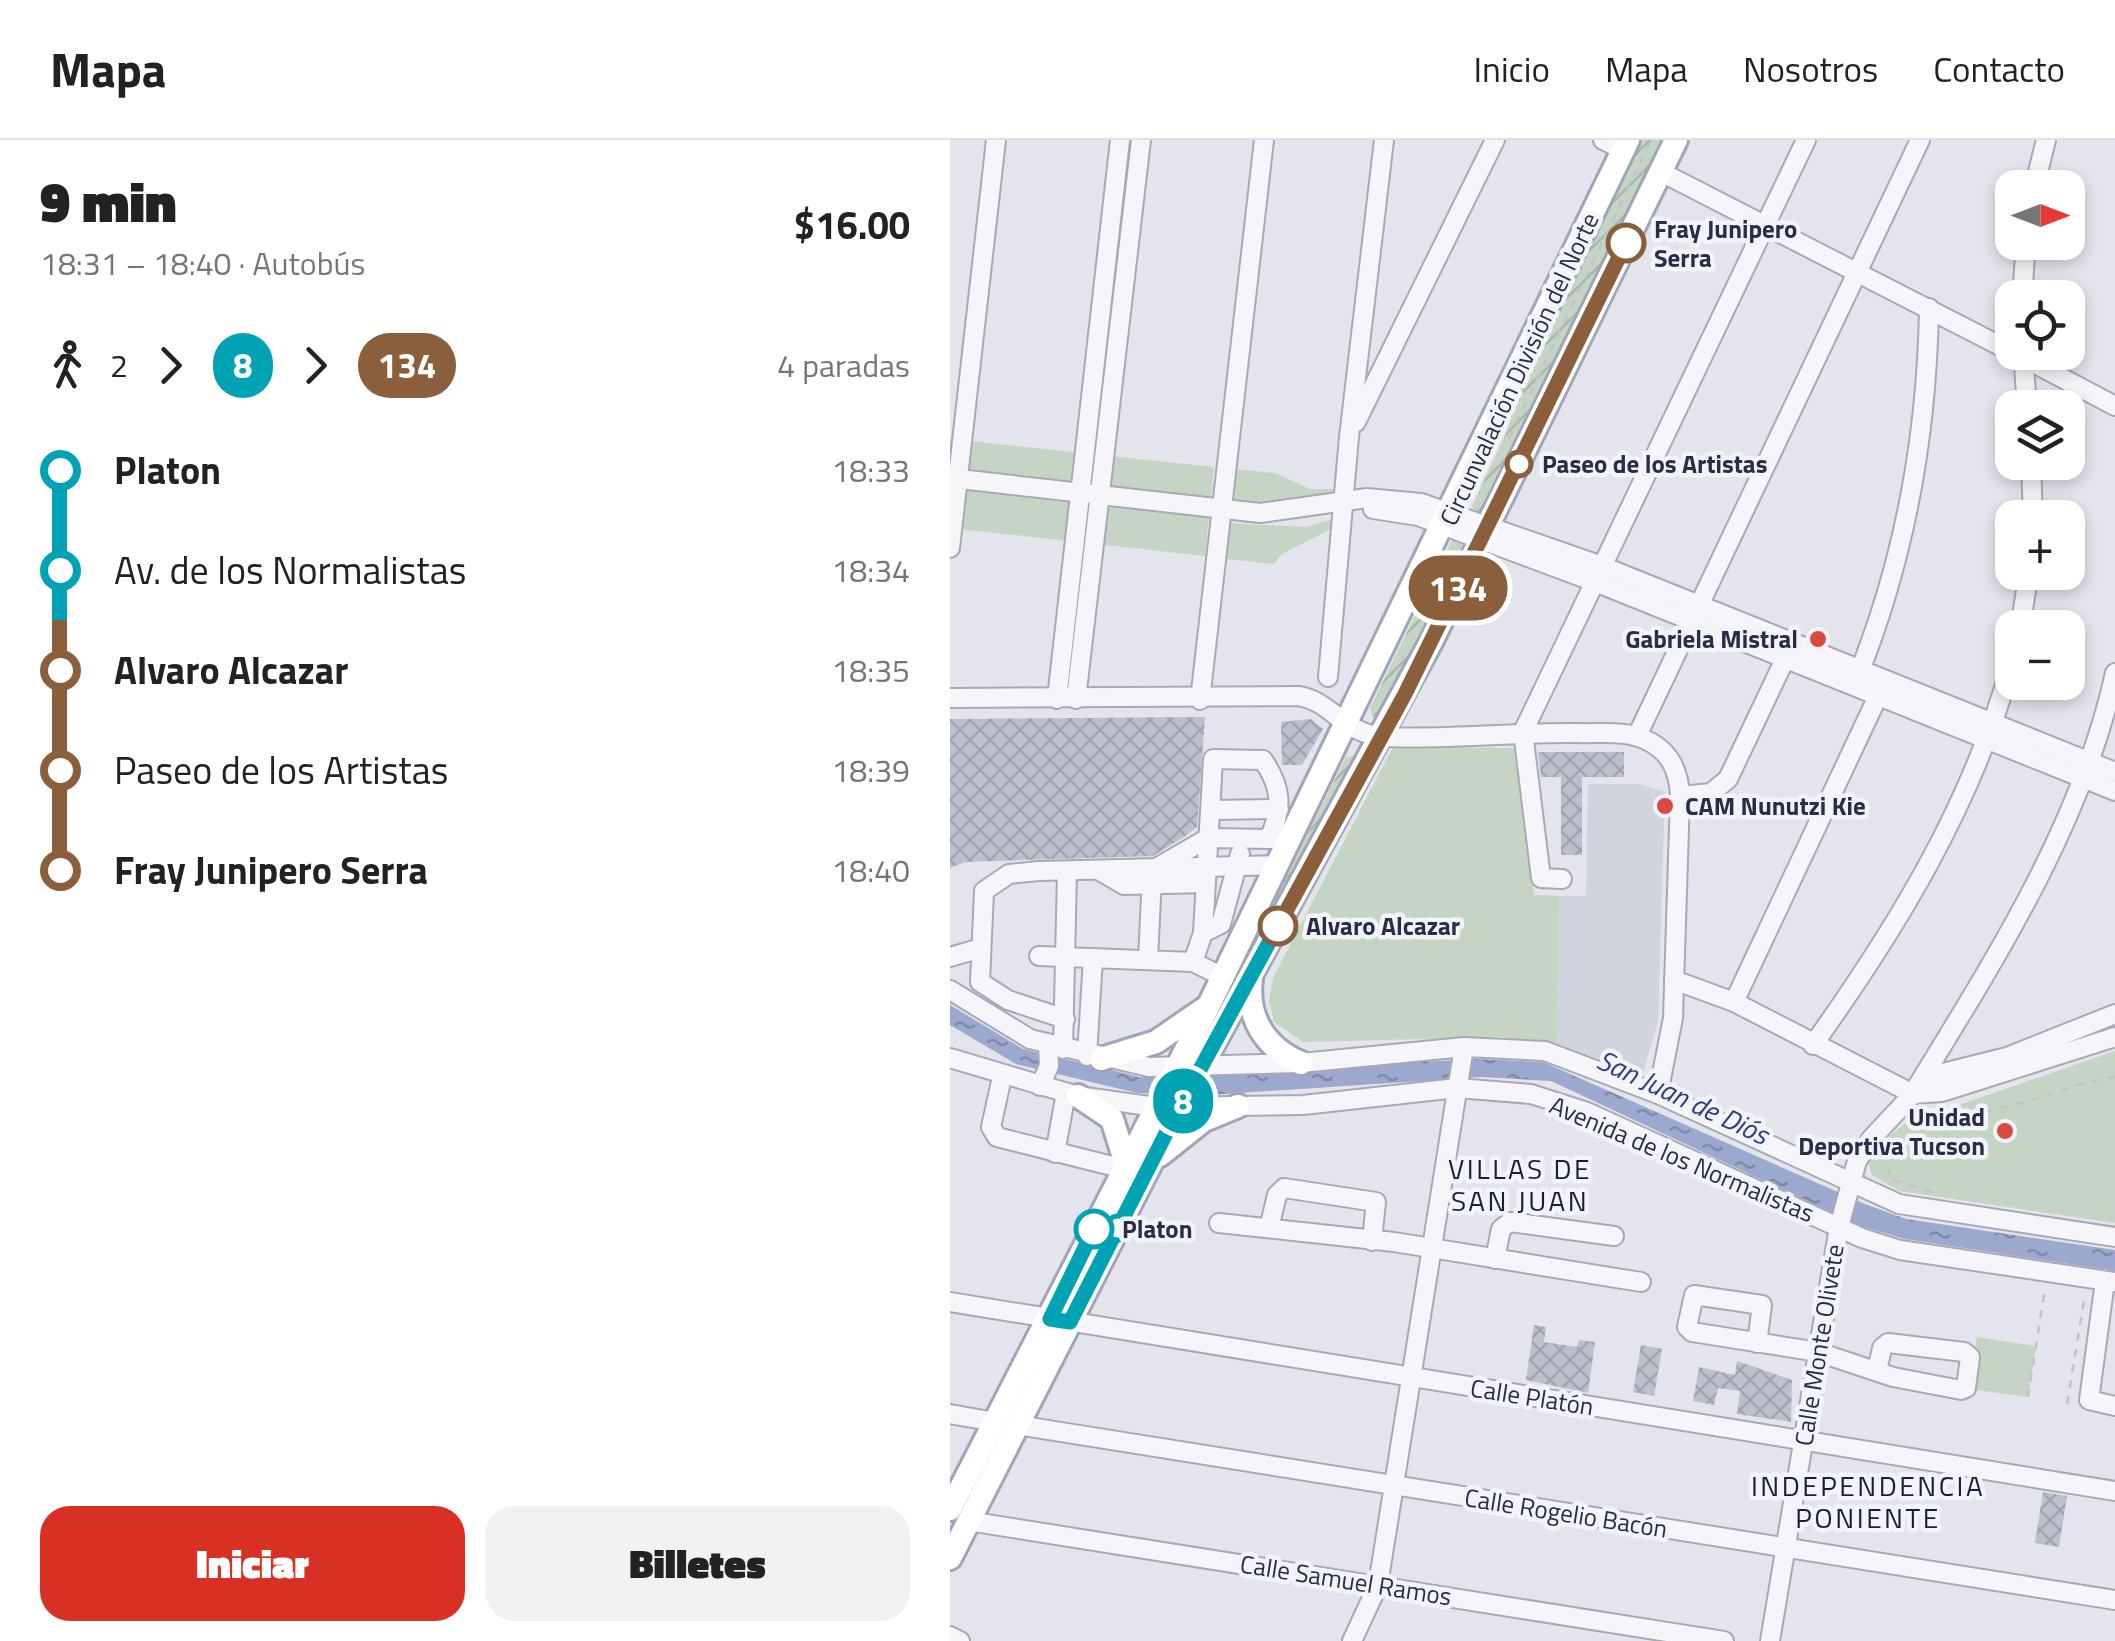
<!DOCTYPE html>
<html lang="es">
<meta charset="utf-8">
<style>
:root{--surface:#fff;--page:#f2f2f2;--text:#222;--muted:#767676;--line:#e0e0e0;--accent:#d93025}
body{margin:0;font-family:"Titillium Web",sans-serif;background:var(--page);color:var(--text);height:100vh;display:flex;flex-direction:column;font-size:38px;white-space:nowrap}
*{box-sizing:border-box;margin:0}
p{font-size:32px;color:var(--muted)}
.icon{flex:none;width:55px;height:55px;fill:none;stroke:currentColor;stroke-width:2;stroke-linecap:round;stroke-linejoin:round}
.map{position:relative;flex:1;overflow:hidden}
.panel{display:flex;flex-direction:column;background:var(--surface);width:950px}
.panel>*{flex:none}
.badge{padding:0 20px;border-radius:32px;font-size:35px;line-height:65px}
.needle{width:65px;rotate:90deg}
.fabs{position:absolute;left:1045px;top:30px;display:grid;gap:20px}
.fabs a{display:grid;place-items:center;width:90px;height:90px;border-radius:20px;background:var(--surface);box-shadow:0 5px 15px #0003;font-size:50px}
.map>.badge{position:absolute;translate:-50% -50%;box-shadow:0 0 0 5px #fff}
.legs{display:flex;align-items:center;gap:15px;height:110px;padding:0 40px;font-size:32px}
.legs p{margin-inline-start:auto}
.summary{display:flex;align-items:center;justify-content:space-between;height:170px;padding:0 40px}
h1{font-size:55px;font-weight:800;line-height:75px}
.cta{display:flex;gap:20px;margin-top:auto;padding:20px 40px}
.cta a{flex:1;height:115px;border-radius:30px;background:var(--accent);color:#fff;font-size:40px;font-weight:800;line-height:115px;text-align:center}
.cta a+a{background:var(--page);color:var(--text)}
ul{padding:0 40px;list-style:none}
li{display:flex;align-items:center;gap:35px;height:100px;font-size:38px}
li i{display:grid;place-items:center;width:15px;height:100%;margin:0 12px;background:currentColor}
li i::after{content:'';width:25px;height:25px;margin:-12px;border:8px solid;border-radius:50%;background:var(--surface)}
li p{margin-inline-start:auto}
li:first-child i{background:linear-gradient(#0000 50%,currentColor 0)}
li:last-child i{background:linear-gradient(currentColor 50%,#0000 0)}
header{display:flex;align-items:center;gap:60px;box-sizing:border-box;height:140px;padding:0 50px;background:var(--surface);border-bottom:2px solid var(--line)}
header strong{font-size:48px}
nav{display:flex;gap:55px;margin-inline-start:auto;font-size:35px}
main{display:flex;flex:1;min-height:0}
.map>svg:first-child{display:block}
.built{fill:#d1d3de}
.park{fill:#c4d6c3}
.garden{fill:url(#garden-furrows)}
.water{fill:url(#water-ripples)}
.building{fill:url(#building-cross-hatch)}
.lines{fill:none;stroke-linecap:round;stroke-linejoin:round}
.minor-casing{stroke:#a7a9b7;stroke-width:22}
.major-casing{stroke:#a1a5b9;stroke-width:28}
.path{stroke:#c1c2cb;stroke-width:2.5;stroke-dasharray:8 8;stroke-linecap:butt}
.minor{stroke:#f6f6fa;stroke-width:18}
.major{stroke:#fff;stroke-width:22}
.line-1-casing{stroke:#fff;stroke-width:22}
.line-2-casing{stroke:#fff;stroke-width:22}
.line-1{stroke:#00a3b4;stroke-width:15}
.line-2{stroke:#8b5e3c;stroke-width:15}
.stop-2-dot{fill:#fff;stroke:#8b5e3c;stroke-width:5}
.poi-dot{fill:#d94b40;stroke:#f3f4f9;stroke-width:4}
.stop-1-dot{fill:#fff;stroke:#00a3b4;stroke-width:5}
.labels{text-anchor:middle;stroke-width:9;stroke-linejoin:round;paint-order:stroke}
.stop-label{font-size:25px;font-weight:bold;fill:#292d46;stroke:#f3f4f9;text-anchor:start}
.street-label{font-size:25px;fill:#292d46;stroke:#f3f4f9}
.poi-label{font-size:25px;font-weight:bold;fill:#292d46;stroke:#f3f4f9;text-anchor:end}
.water-label{font-size:28px;font-style:italic;fill:#2f417d;stroke:#f3f4f9}
.neighbourhood-label{font-size:28px;letter-spacing:2.5px;fill:#1b1e37;stroke:#f3f4f9}
</style>
<header>
<strong>Mapa</strong>
<nav><a>Inicio</a><a>Mapa</a><a>Nosotros</a><a>Contacto</a></nav>
</header>
<main>
<section class="panel">
<div class="summary"><div><h1>9 min</h1><p>18:31 – 18:40 · Autobús</p></div><b>$16.00</b></div>
<div class="legs"><svg class="icon" aria-label="walk" viewBox="0 0 24 24"><circle cx="13" cy="4" r="2"/><path d="M13 8l-2 6 4 7M11 14l-3 7M7 12l3-4h3l4 4"/></svg>2<svg class="icon" aria-label="forward" viewBox="0 0 24 24"><path d="M9 5l7 7-7 7"/></svg><b class="badge" style="background:#00a3b4;color:#fff">8</b><svg class="icon" aria-label="forward" viewBox="0 0 24 24"><path d="M9 5l7 7-7 7"/></svg><b class="badge" style="background:#8b5e3c;color:#fff">134</b><p>4 paradas</p></div>
<ul>
<li><i style="color:#00a3b4"></i><b>Platon</b><p>18:33</p></li>
<li><i style="color:#00a3b4"></i><span>Av. de los Normalistas</span><p>18:34</p></li>
<li><i style="color:#8b5e3c"></i><b>Alvaro Alcazar</b><p>18:35</p></li>
<li><i style="color:#8b5e3c"></i><span>Paseo de los Artistas</span><p>18:39</p></li>
<li><i style="color:#8b5e3c"></i><b>Fray Junipero Serra</b><p>18:40</p></li>
</ul>
<div class="cta"><a>Iniciar</a><a>Billetes</a></div>
</section>
<div class="map">
<svg width="1165" height="1501" viewBox="0 0 1165 1501">
<defs>
<pattern id="garden-furrows" width="10" height="10" patternUnits="userSpaceOnUse" patternTransform="scale(2.5)"><rect width="10" height="10" fill="#c4d6c3"/><path d="M-1 1l2-2M0 10L10 0M9 11l2-2" fill="none" stroke="#a8b8a9"/></pattern>
<pattern id="water-ripples" width="26" height="14" patternUnits="userSpaceOnUse" patternTransform="scale(2.5)"><rect width="26" height="14" fill="#9ba9ce"/><path d="M2 4q2-2 4 0t4 0M15 11q2-2 4 0t4 0" fill="none" stroke="#7e8aa9"/></pattern>
<pattern id="building-cross-hatch" width="8" height="8" patternUnits="userSpaceOnUse" patternTransform="scale(2.5)"><rect width="8" height="8" fill="#bcbfcc"/><path d="M0 0l8 8M0 8l8-8" fill="none" stroke="#a2a4b1"/></pattern>
</defs>
<rect width="100%" height="100%" fill="#e3e4ec"/>
<polygon class="built" points="638,644 689,644 715,652 708,881 691,940 607,909 609,756 636,756"/>
<g class="park">
<polygon points="0,299 264,327 255,416 0,388"/>
<polygon points="282,329 325,333 360,349 384,349 381,354 331,369 278,364"/>
<polygon points="382,379 381,389 332,414 324,424 276,419 280,383 356,387"/>
<polygon points="443,607 566,608 584,755 609,756 607,909 553,897 353,902 324,882 319,860 323,838"/>
<polygon points="1165,911 1165,1083 950,1051 922,1035 918,1023 923,1010 954,984"/>
<polygon points="1027,1197 1086,1206 1078,1257 1018,1249"/>
</g>
<g class="garden">
<polygon points="692,0 713,0 535,371 528,376 522,366 557,291 559,276"/>
<polygon points="503,398 512,401 512,407 436,573 423,577 420,568"/>
<polygon points="404,616 407,619 291,836 288,834 396,617"/>
</g>
<polygon class="water" points="0,865 73,909 190,937 527,919 593,922 915,1064 956,1079 1165,1110 1165,1131 955,1099 913,1087 601,941 531,937 259,955 187,953 66,924 0,885"/>
<g class="building">
<polygon points="255,577 247,687 234,697 203,716 15,722 0,728 0,579"/>
<polygon points="361,579 373,589 352,625 332,625 331,582"/>
<polygon points="588,612 674,612 674,637 632,637 632,715 611,715 611,637 591,637"/>
<polygon points="584,1185 596,1187 594,1202 627,1207 629,1200 645,1202 638,1253 576,1240"/>
<polygon points="691,1205 712,1209 704,1256 683,1252"/>
<polygon points="787,1221 842,1240 841,1282 787,1274 790,1251 768,1248 764,1265 743,1261 749,1227 785,1235"/>
<polygon points="1093,1352 1117,1356 1109,1407 1085,1403"/>
</g>
<g class="lines">
<g class="minor-casing">
<g id="minor">
<polyline points="653,0 673,10"/>
<polyline points="711,32 1062,212"/>
<polyline points="1084,48 1096,0"/>
<polyline points="1072,158 1076,102"/>
<polyline points="1063,212 1165,266"/>
<polyline points="1073,212 1077,268"/>
<polyline points="406,282 545,0"/>
<polyline points="1081,322 1083,378"/>
<polyline points="0,338 310,373 417,358 471,363 652,426 1165,632"/>
<polyline points="423,369 468,376 645,442 1165,651"/>
<polyline points="0,408 46,0"/>
<polyline points="1070,488 1079,432"/>
<polyline points="378,537 399,297 434,0"/>
<path d="M907 538C955 419 977 295 979 168"/>
<path d="M0 558 348 556C381 560 393 595 436 597 499 600 564 592 628 593 650 594 676 590 696 600 720 611 729 631 730 656L723 878 708 954"/>
<polyline points="107,559 170,0"/>
<polyline points="126,559 191,0"/>
<polyline points="250,560 314,0"/>
<polyline points="687,596 970,0"/>
<polyline points="730,656 761,653 778,639 835,519"/>
<polyline points="261,670 329,669"/>
<polyline points="208,727 258,698 329,699"/>
<polyline points="150,731 174,745 255,743"/>
<polyline points="612,739 591,738 573,592 856,0"/>
<polyline points="253,793 271,784 290,714"/>
<polyline points="89,816 243,822 273,837"/>
<polyline points="0,817 31,808"/>
<polyline points="198,820 202,736"/>
<path d="M243 822 253 793 263 619 313 620C332 648 333 668 319 699"/>
<polyline points="724,840 784,862 963,954"/>
<polyline points="0,850 80,899 199,927 351,923 514,907 595,911 708,954 949,1064 1165,1097"/>
<polyline points="784,862 928,556"/>
<polyline points="115,879 58,860 30,842 34,751 59,734 89,731 328,725"/>
<path d="M863 905C948 786 1023 663 1062 521"/>
<polyline points="113,909 117,732"/>
<polyline points="137,916 143,818"/>
<polyline points="0,918 128,956 206,967 353,965 507,948 581,954 637,972 912,1098 950,1110 1165,1142"/>
<polyline points="52,937 41,987 47,997 174,1029"/>
<path d="M968 945C1047 816 1132 683 1165 533"/>
<polyline points="90,946 99,926 98,904"/>
<polyline points="963,954 992,952 1165,897"/>
<polyline points="105,1013 116,953"/>
<polyline points="269,1083 444,1102 691,1142"/>
<polyline points="319,1088 327,1055 334,1048 426,1062 422,1101"/>
<polyline points="545,1119 551,1089 560,1082 664,1096"/>
<polyline points="1155,1141 1139,1260 1165,1266"/>
<polyline points="0,1162 1165,1351"/>
<polyline points="807,1203 812,1165 744,1155 737,1187 742,1192 868,1212 943,1237 1011,1250 1016,1248 1020,1217 1014,1212 938,1203 932,1208 927,1231"/>
<polyline points="0,1274 46,1282"/>
<polyline points="67,1285 1165,1460"/>
<polyline points="18,1381 774,1501"/>
<polyline points="0,1496 10,1501"/>
<polyline points="402,1501 428,1445 514,907"/>
<polyline points="820,1501 889,1087 907,1021 921,999 963,954 993,933 1057,917 1165,874"/>
</g>
</g>
<g class="major-casing">
<g id="major">
<path d="M301 839C296 877 315 908 351 923"/>
<polyline points="151,919 206,902 254,869"/>
<polyline points="128,956 162,979 176,1024"/>
<polyline points="210,1015 254,980 288,966"/>
<polyline points="0,1369 260,863 678,0"/>
<polyline points="0,1418 229,968 482,500 726,0"/>
</g>
</g>
<g class="path">
<polyline points="559,298 701,0"/>
<path d="M982 1052 943 1040 934 1020C972 977 1023 977 1075 962 1107 954 1132 941 1165 937"/>
<polyline points="1078,1257 1095,1149"/>
<polyline points="1117,1264 1135,1154"/>
</g>
<use href="#minor" class="minor"/>
<use href="#major" class="major"/>
</g>
<g class="lines">
<g class="line-1-casing">
<polyline id="line-1" points="144,1089 100,1179 120,1182 229,968 328,786"/>
</g>
<g class="line-2-casing">
<polyline id="line-2" points="328,786 455,554 676,103"/>
</g>
<use href="#line-1" class="line-1"/>
<use href="#line-2" class="line-2"/>
</g>
<g class="stop-2-dot">
<circle cx="676" cy="103" r="18"/>
<circle cx="569" cy="324" r="12"/>
<circle cx="328" cy="786" r="18"/>
</g>
<g class="poi-dot">
<circle cx="868" cy="499" r="10"/>
<circle cx="715" cy="666" r="10"/>
<circle cx="1055" cy="991" r="10"/>
</g>
<g class="stop-1-dot">
<circle cx="168" cy="1088" r="12"/>
<circle cx="144" cy="1089" r="18"/>
</g>
<g class="labels">
<g class="stop-label">
<text x="704" y="98">Fray Junipero<tspan x="704" dy="29">Serra</tspan></text>
<text x="592" y="333">Paseo de los Artistas</text>
<text x="356" y="795">Alvaro Alcazar</text>
<text x="172" y="1098">Platon</text>
</g>
<g class="street-label">
<text transform="translate(569 229) rotate(-65)" y="9">Circunvalación División del Norte</text>
<text transform="translate(732 1019) rotate(23)" y="9">Avenida de los Normalistas</text>
<text transform="translate(869 1205) rotate(-81)" y="9">Calle Monte Olivete</text>
<text transform="translate(582 1257) rotate(9)" y="9">Calle Platón</text>
<text transform="translate(616 1373) rotate(9)" y="9">Calle Rogelio Bacón</text>
<text transform="translate(396 1440) rotate(9)" y="9">Calle Samuel Ramos</text>
</g>
<g class="poi-label">
<text x="848" y="508">Gabriela Mistral</text>
<text x="735" y="675" text-anchor="start">CAM Nunutzi Kie</text>
<text x="1035" y="986">Unidad<tspan x="1035" dy="29">Deportiva Tucson</tspan></text>
</g>
<g class="water-label">
<text transform="translate(733 957) rotate(25)" y="10">San Juan de Diós</text>
</g>
<g class="neighbourhood-label">
<text x="570" y="1039">VILLAS DE<tspan x="570" dy="32">SAN JUAN</tspan></text>
<text x="918" y="1356">INDEPENDENCIA<tspan x="918" dy="32">PONIENTE</tspan></text>
</g>
</g>
</svg>
<div class="fabs">
<a><svg class="needle" viewBox="-14 -14 28 28"><path d="M0-13l5 13h-10z" fill="#e53935"/><path d="M0 13l5-13h-10z" fill="#767676"/></svg></a>
<a><svg class="icon" aria-label="locate" viewBox="0 0 24 24"><circle cx="12" cy="12" r="6"/><path d="M12 2v4M12 18v4M2 12h4M18 12h4"/></svg></a>
<a><svg class="icon" aria-label="layers" viewBox="0 0 24 24"><path d="M12 4l9 5-9 5-9-5zM3 14l9 5 9-5"/></svg></a>
<a>+</a>
<a>−</a>
</div>
<b class="badge" style="left:233px;top:961px;background:#00a3b4;color:#fff">8</b>
<b class="badge" style="left:508px;top:448px;background:#8b5e3c;color:#fff">134</b>
</div>
</main>
